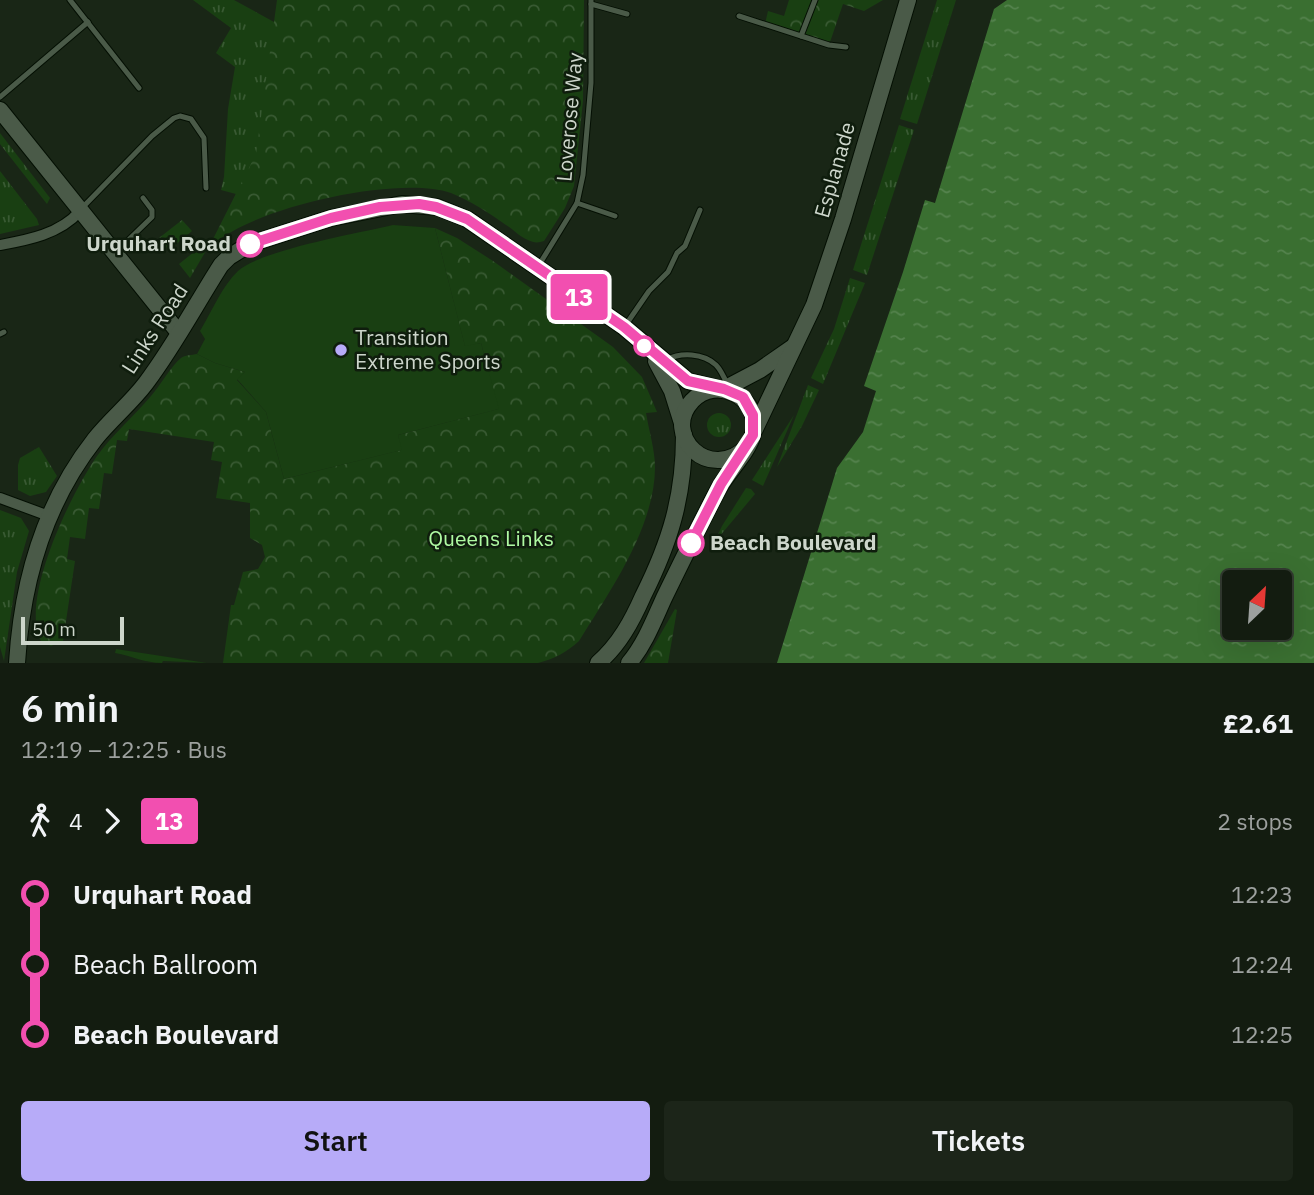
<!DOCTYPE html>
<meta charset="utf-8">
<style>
:root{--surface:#131c10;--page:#1c2519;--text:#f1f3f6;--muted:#9da19f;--line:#323a30;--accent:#b7abf8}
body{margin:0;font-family:"IBM Plex Sans",sans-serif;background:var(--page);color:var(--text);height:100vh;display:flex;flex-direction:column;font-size:26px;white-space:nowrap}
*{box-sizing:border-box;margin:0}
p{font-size:23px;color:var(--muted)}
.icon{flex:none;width:38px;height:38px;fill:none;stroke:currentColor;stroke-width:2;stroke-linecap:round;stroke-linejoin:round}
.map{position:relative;height:663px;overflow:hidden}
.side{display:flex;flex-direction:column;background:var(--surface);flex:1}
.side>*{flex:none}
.badge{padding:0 14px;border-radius:5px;font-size:24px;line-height:46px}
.needle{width:46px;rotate:25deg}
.buttons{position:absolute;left:1222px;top:570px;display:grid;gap:14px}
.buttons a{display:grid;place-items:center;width:70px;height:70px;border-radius:7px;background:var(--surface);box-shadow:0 7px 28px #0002,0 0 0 2px var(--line);font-size:35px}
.scale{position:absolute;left:21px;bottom:18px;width:103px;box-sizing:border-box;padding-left:7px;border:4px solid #cdd6cb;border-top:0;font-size:19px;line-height:24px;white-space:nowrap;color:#cdd6cb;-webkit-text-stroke:5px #0f1d0d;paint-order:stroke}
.map>.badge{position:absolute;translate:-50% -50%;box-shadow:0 0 0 4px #fff}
.legs{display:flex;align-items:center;gap:10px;height:77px;padding:0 21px;font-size:23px}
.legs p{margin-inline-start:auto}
.head{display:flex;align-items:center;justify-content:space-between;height:119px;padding:0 21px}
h1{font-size:38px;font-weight:600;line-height:52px}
.action{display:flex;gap:14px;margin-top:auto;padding:14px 21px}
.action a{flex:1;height:80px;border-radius:7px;background:var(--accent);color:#111;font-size:28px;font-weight:600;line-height:80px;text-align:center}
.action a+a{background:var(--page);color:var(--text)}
ul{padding:0 21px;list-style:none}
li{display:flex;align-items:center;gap:24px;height:70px;font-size:26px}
li i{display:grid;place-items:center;width:10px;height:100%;margin:0 9px;background:currentColor}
li i::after{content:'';width:18px;height:18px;margin:-9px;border:5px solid;border-radius:50%;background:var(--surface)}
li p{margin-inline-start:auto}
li:first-child i{background:linear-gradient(#0000 50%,currentColor 0)}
li:last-child i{background:linear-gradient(currentColor 50%,#0000 0)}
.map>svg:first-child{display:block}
.grass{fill:url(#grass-tufts)}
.forest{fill:url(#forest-crowns)}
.garden{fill:#193f12}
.water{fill:url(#water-ripples);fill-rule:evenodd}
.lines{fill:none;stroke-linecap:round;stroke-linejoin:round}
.lane-casing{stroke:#040f03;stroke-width:7}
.street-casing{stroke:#040f03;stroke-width:12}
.secondary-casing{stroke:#040f03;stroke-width:18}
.lane{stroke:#4a5a48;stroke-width:5}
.street{stroke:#4a5a48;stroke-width:10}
.secondary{stroke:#4a5a48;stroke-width:16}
.line-1-casing{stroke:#fff;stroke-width:16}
.line-1{stroke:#f24fb0;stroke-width:10}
.stop-1-dot{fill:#fff;stroke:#f24fb0;stroke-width:3.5}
.poi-dot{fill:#b7abf8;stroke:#0f1d0d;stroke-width:2.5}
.labels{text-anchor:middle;stroke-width:5;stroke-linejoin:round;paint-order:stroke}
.street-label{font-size:21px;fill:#cdd6cb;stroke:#0f1d0d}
.stop-label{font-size:21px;font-weight:bold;fill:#cdd6cb;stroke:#0f1d0d;text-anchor:end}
.poi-label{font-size:21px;fill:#cdd6cb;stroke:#0f1d0d;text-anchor:start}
.park-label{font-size:21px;fill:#affaa2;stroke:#0f1d0d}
</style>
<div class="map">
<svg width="1314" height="663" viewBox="0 0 1314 663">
<defs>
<pattern id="grass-tufts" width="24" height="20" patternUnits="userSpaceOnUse" patternTransform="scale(1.75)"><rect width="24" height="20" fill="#193f12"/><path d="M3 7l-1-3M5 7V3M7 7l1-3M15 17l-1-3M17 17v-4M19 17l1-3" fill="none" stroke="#395a33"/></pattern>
<pattern id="forest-crowns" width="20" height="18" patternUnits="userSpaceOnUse" patternTransform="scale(1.75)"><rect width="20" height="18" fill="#193f12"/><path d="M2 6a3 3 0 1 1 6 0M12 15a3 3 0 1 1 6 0" fill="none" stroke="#395a33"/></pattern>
<pattern id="water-ripples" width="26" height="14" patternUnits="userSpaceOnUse" patternTransform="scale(1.75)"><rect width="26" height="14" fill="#3a6f31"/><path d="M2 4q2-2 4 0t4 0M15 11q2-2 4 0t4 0" fill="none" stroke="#55834e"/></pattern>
</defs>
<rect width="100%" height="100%" fill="#192616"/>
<g class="grass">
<polygon points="193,0 234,0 274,22 287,0 257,156 227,213 236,194 221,190 224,177 228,109 235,67 216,53 231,28"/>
<polygon points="937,0 956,0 917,124 900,119"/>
<polygon points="899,125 914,130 867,275 853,270"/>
<polygon points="0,133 50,198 47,204 0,144"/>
<polygon points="0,171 37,219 39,225 0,234"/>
<polygon points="182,220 192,231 169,250 159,238"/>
<polygon points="204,244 207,249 190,278 179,264"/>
<polygon points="850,278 865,283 823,384 811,378 834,329"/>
<polygon points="808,385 819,390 802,426 777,467"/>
<circle cx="719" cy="425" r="12"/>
<polygon points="794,415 763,486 752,480"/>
<polygon points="39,447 57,476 46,492 30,496 18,490 18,465 20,458"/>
<polygon points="746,488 751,489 755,494 714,543 722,526"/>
<polygon points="0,510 21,518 29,531 17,572 4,661 0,647"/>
</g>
<g class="forest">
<path d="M277 0H584L583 101 574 186 565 208 544 241C538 243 534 243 528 240 520 237 514 230 506 225 489 213 471 201 451 193 398 175 257 207 215 243L212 241 256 154Z"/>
<polygon points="789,0 883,0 864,11 843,4 829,45 765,24 768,11 784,16"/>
<path d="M435 228 457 238 493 261 613 347 642 377 657 412 646 413C649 431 655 450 655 467 655 527 610 591 579 641 567 652 554 659 538 663H223L231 605H234L243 572 258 569 265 557 262 545 250 538V503L216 498 222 462 211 460 214 442 129 429 127 441 117 440 112 474 104 473 99 509 89 508 85 539 70 537 67 559 75 561 63 641 51 646 41 641C19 599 72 492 97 456 113 434 133 417 151 396 160 386 171 366 181 358 185 355 192 355 197 354L215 363 245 372 237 380 266 412 284 479 401 450 398 435 498 409 481 343 465 347Z"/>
<polygon points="675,609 677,610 668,663 644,663"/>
</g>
<g class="garden">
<path d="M393 225 435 228 465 346 481 343 499 409 398 435 402 450 284 479 266 412 237 379 245 372 215 363 197 354 205 339 200 331C212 311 222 286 238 271 261 250 359 233 393 225Z"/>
<path d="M116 649 207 663 163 661 162 663C145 663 132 656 115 653Z"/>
</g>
<path class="water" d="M1007 0H1314V663H777L837 468 863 432 876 391 864 386 903 272 925 200 935 203 994 9ZM1234 583H1279V628H1234Z"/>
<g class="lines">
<g class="lane-casing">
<g id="lane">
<polyline points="70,0 139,88"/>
<polyline points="591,4 627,14"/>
<polyline points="739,16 829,45 846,47"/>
<polyline points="801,36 815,0"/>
<polyline points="0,97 88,22"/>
<polyline points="577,203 615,216"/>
<polyline points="82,208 152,136 174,118 180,116 191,119 204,138 206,188"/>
<polyline points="116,252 152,217 152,210 143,198"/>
<polyline points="539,265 577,203 583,175 591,83 591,0"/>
<polyline points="625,326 649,291 668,272 677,253 685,246 700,210"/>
<polyline points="0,334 4,332"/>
<path d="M666 360C681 352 703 353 716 365 721 370 725 379 728 386"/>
</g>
</g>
<g class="street-casing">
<g id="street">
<path d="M0 245C28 240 60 234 80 211"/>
<polyline points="0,498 49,516"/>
</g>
</g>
<g class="secondary-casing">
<g id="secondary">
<polyline points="0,110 179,333"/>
<polyline points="656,361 672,391 682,423"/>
<polyline points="724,389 760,370 793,347"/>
<polyline points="755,429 814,305 843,219 908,0"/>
<path d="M17 663C22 581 44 504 95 439 111 419 131 403 146 383 174 346 196 304 221 265L229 257 250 244 331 218 402 204 437 207 467 219 624 327 688 381 717 388"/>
<path d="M598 663C619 645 632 621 643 596 670 542 684 497 684 435"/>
<path d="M629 663C645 644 654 620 664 598 682 561 700 524 719 488 729 470 748 453 753 434 763 398 716 374 692 401 661 434 709 485 748 446"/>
</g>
</g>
<use href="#lane" class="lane"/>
<use href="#street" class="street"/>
<use href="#secondary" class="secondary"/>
</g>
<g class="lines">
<g class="line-1-casing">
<polyline id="line-1" points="250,244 331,218 380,207 419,204 436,207 467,219 624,327 688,381 724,389 743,397 753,415 753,435 721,484 691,543"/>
</g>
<use href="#line-1" class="line-1"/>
</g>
<g class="stop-1-dot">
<circle cx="250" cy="244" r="12"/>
<circle cx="644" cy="346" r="9"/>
<circle cx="691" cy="543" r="12"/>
</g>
<circle class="poi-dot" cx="341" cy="350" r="7"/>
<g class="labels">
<g class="street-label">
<text transform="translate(570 117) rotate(-85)" y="7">Loverose Way</text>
<text transform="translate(835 170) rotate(-74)" y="7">Esplanade</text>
<text transform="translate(155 329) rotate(-57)" y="7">Links Road</text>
</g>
<g class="stop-label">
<text x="231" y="251">Urquhart Road</text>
<text x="710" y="550" text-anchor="start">Beach Boulevard</text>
</g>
<g class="poi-label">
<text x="355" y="345">Transition<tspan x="355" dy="24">Extreme Sports</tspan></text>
</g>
<g class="park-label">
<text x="491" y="546">Queens Links</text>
</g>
</g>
</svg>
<div class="buttons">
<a><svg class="needle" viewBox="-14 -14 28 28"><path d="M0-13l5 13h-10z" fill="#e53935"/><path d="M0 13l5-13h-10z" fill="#9da19f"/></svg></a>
</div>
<div class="scale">50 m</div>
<b class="badge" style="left:579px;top:297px;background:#f24fb0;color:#fff">13</b>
</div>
<section class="side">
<div class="head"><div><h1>6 min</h1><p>12:19 – 12:25 · Bus</p></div><b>£2.61</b></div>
<div class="legs"><svg class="icon" aria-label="walk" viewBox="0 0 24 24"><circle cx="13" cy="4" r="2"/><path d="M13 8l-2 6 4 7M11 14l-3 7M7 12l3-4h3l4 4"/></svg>4<svg class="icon" aria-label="forward" viewBox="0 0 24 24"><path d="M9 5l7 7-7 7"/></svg><b class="badge" style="background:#f24fb0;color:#fff">13</b><p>2 stops</p></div>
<ul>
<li><i style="color:#f24fb0"></i><b>Urquhart Road</b><p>12:23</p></li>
<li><i style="color:#f24fb0"></i><span>Beach Ballroom</span><p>12:24</p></li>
<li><i style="color:#f24fb0"></i><b>Beach Boulevard</b><p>12:25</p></li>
</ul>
<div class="action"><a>Start</a><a>Tickets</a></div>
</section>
